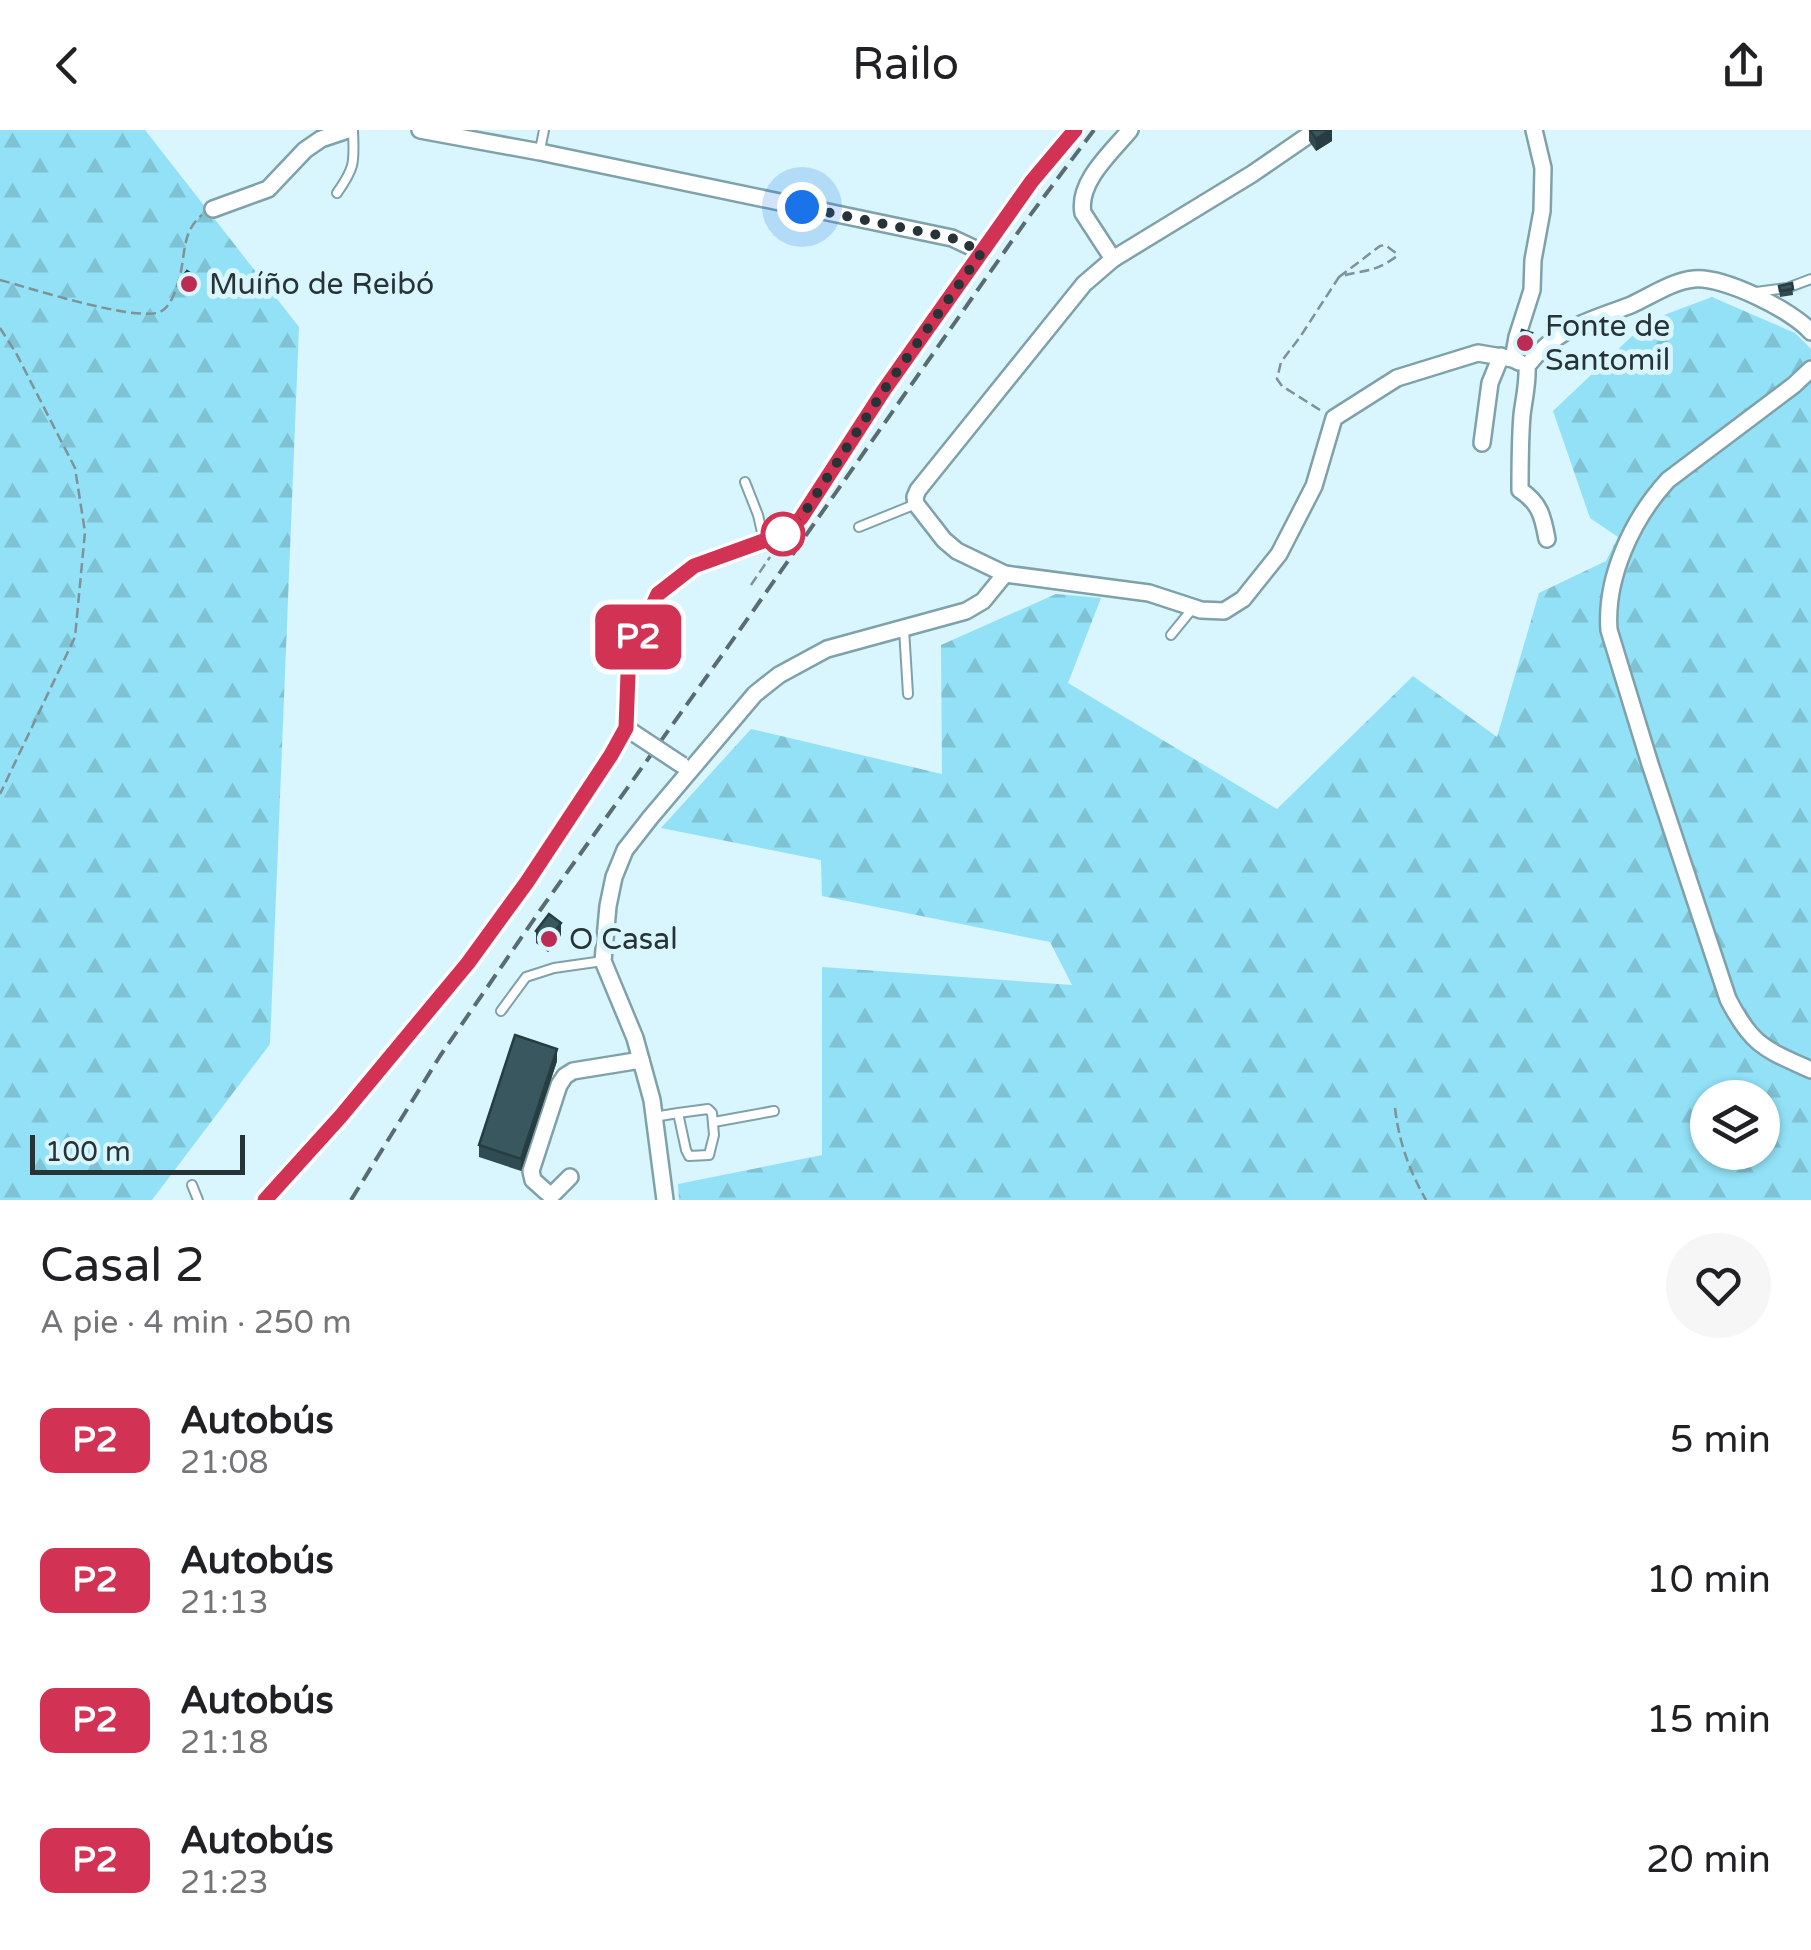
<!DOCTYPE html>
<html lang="es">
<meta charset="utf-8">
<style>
:root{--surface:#fff;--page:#f6f6f6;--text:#202124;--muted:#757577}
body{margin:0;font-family:"Varela Round",sans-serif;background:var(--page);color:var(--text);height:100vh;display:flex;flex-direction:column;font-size:38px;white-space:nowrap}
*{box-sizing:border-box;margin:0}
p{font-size:32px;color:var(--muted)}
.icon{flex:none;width:55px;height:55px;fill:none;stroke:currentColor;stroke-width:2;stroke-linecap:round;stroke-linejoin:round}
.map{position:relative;height:1070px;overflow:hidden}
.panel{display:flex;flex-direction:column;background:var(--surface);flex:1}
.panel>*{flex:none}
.badge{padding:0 20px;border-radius:15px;font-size:35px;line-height:65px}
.buttons{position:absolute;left:1690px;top:950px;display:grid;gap:20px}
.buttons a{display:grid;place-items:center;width:90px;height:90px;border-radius:50%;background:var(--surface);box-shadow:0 2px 8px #0004;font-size:50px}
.scale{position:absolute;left:30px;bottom:25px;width:215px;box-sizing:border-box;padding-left:10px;border:5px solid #263337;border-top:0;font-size:28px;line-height:35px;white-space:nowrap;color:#263337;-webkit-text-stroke:8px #d9f5fd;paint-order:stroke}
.you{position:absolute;width:50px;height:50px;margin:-25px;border:8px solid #fff;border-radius:50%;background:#1a73e8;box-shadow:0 0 0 15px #1a73e833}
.map>.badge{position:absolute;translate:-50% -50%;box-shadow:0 0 0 5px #fff}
.round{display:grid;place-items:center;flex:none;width:105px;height:105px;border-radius:52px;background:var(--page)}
.headline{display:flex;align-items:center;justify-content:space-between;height:170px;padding:0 40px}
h1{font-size:48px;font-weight:600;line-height:75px}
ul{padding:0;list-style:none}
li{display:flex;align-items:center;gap:30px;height:140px;padding:0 40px}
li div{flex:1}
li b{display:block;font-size:38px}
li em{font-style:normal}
li .badge{min-width:110px;font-weight:700;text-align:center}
header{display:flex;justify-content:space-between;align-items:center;height:130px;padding:0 40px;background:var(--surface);font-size:45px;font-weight:600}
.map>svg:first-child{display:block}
.forest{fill:url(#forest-firs);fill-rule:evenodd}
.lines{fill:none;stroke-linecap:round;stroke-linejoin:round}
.lane-casing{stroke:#7fa1aa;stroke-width:12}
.street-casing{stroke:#7fa1aa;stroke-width:20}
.path{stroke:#7e9298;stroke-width:2.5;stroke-dasharray:10 5;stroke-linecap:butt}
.lane{stroke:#fff;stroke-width:8}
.street{stroke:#fff;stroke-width:15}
.rail{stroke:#5a6c71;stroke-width:4;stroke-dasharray:15 8;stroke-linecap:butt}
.street-bridge-casing{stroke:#7fa1aa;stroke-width:20;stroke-linecap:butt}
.street-bridge{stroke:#fff;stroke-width:15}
.wall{fill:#304b52}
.shaded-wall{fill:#273d42}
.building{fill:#38575f;stroke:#273d42;stroke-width:2.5}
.line-casing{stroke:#fff;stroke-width:22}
.line{stroke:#d23354;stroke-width:15}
.walk{stroke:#263337;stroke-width:10;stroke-dasharray:0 18}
.poi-dot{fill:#bb2b54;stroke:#d9f5fd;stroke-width:4}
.stop-dot{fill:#fff;stroke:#d23354;stroke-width:5}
.labels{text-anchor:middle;stroke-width:10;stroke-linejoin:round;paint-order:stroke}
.poi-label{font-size:30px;fill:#263337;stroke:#d9f5fd;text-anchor:start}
</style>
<header><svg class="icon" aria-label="back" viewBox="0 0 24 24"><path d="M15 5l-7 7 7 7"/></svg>Railo<svg class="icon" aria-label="share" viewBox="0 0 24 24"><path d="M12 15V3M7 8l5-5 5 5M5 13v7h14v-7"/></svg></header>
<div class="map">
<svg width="1811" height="1070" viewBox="0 0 1811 1070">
<defs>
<pattern id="forest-firs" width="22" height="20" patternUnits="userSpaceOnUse" patternTransform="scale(2.5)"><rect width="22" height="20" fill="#92e1f6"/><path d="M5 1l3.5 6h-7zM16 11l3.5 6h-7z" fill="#7ec2d4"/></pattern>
</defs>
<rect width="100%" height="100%" fill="#d9f5fd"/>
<g class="forest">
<polygon points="0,0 145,0 299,197 270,914 152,1070 0,1070"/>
<path d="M1712 167 1795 203 1811 219V1070H679L678 1054 822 1025V837L1072 855 1050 812 822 766 821 730 661 698 751 599 942 644 941 515 1056 464 1101 468 1068 553 1277 679 1413 546 1497 607 1539 463 1606 431 1618 407 1590 388 1553 281 1648 191ZM1708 968H1762V1022H1708Z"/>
</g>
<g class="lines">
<g class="lane-casing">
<g id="lane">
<polyline points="540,20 544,0"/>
<path d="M337 63C356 36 354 32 353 0"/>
<polyline points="1756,162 1787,158 1811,149"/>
<polyline points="745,352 758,385 764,411"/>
<polyline points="859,397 916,374"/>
<polyline points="904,499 908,564"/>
<polyline points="1171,505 1193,478"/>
<polyline points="501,881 526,847 554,838 603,831"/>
<polyline points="654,987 678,983 686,1020 689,1026 709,1025 714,1005 712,983 708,979 678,983"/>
<polyline points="714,992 774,981"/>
<polyline points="192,1055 198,1070"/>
</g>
</g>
<g class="street-casing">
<g id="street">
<polyline points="420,0 540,22 952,108 982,122"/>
<polyline points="1316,0 1252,44 1113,129 1084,154 918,360 915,367 916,374 944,410 957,421 1005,444 1149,463 1201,480 1224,481 1243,469 1279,424 1314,356 1334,288 1397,248 1478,223 1513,229"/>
<polyline points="213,79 268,59 305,20 321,9 348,0"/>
<path d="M1113 129 1083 83C1077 52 1112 22 1130 0"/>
<polyline points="1519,232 1513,229 1517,207 1532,160 1533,130 1542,81 1543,38 1534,0"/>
<path d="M1811 239 1794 255 1668 350C1633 388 1605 447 1609 500L1650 634 1728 869C1752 916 1765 919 1811 940"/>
<polyline points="1482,313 1490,253 1501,226"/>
<path d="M1547 409C1543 387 1540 373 1520 360 1520 335 1520 310 1522 285 1524 268 1528 254 1527 236 1558 197 1587 192 1631 175 1651 166 1672 151 1694 149 1723 146 1792 180 1811 202"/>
<polyline points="570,1047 551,1066 533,1050 531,1041 559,955 565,946 573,941 641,930"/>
<polyline points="265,1070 341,986 468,833 527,752 611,625 626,598 628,544 632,520 658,463 695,436 783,405 801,388 884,260 1031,51 1075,0"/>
<polyline points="665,1070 652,970 635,908 603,831 608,776 614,747 625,720 650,688 755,564 779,545 827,519 966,481 983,471 1005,444"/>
</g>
</g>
<g class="path">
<path d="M0 150C30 158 135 192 160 182 171 177 176 160 179 149 186 126 181 102 202 85"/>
<polyline points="0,198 16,223 75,338 85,402 75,507 0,664"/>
<path d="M1320 280 1282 256 1277 249 1281 232 1300 207 1339 147C1364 139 1373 144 1397 126L1396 123 1385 115 1380 116 1339 147"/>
<polyline points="751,455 770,427"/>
<path d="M1395 978C1399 1012 1409 1040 1426 1070"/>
</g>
<use href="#lane" class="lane"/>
<use href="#street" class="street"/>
<polyline class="rail" points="351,1070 440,926 541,779 725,521 1028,88 1094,0"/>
<g class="street-bridge-casing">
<polyline id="street-bridge" points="626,598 682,635"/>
</g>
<use href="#street-bridge" class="street-bridge"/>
</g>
<g class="wall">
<polygon points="1309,0 1332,0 1332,11 1316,21 1309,11"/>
<polygon points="182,148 197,154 192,162 182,155"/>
<polygon points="1792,153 1793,165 1780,167 1779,156"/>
<polygon points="1532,209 1528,219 1519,216 1519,210"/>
<polygon points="536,801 561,806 548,822 536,813"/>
<polygon points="557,931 521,1041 479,1027 479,1015"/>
</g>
<g class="shaded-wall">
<polygon points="1330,0 1332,0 1332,11 1316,21 1316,9"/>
<polygon points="561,793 561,806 548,822 548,810"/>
<polygon points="557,919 557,931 521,1041 521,1029"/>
</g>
<g class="building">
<polygon points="1310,0 1330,0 1316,9"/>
<polygon points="187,141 197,148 192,155 182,148"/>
<polygon points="1792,153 1793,159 1780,161 1779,156"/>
<polygon points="1522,200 1532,203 1528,213 1519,210"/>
<polygon points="549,784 561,793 548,810 536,801"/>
<polygon points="515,905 557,919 521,1029 479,1015"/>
</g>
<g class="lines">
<g class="line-casing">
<polyline id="line" points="265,1070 341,986 468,833 527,752 611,625 626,598 628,544 632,520 658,464 694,436 783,404 801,388 884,260 1032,51 1075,0"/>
</g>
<use href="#line" class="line"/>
<polyline class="walk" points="783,404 801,388 884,260 982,122 952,108 802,77"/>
</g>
<g class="poi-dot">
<circle cx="189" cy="154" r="10"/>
<circle cx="1525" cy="213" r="10"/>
<circle cx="549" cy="809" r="10"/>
</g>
<circle class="stop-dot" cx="783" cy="404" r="20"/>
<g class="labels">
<g class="poi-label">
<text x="209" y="164">Muíño de Reibó</text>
<text x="1545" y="206">Fonte de<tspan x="1545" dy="34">Santomil</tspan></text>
<text x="569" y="819">O Casal</text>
</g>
</g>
</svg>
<div class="buttons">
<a><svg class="icon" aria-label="layers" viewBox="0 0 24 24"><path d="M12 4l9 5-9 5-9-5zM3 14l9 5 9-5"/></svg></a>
</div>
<div class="scale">100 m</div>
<div class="you" style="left:802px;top:77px"></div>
<b class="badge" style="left:638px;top:507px;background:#d23354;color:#fff">P2</b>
</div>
<section class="panel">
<div class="headline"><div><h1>Casal 2</h1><p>A pie · 4 min · 250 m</p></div><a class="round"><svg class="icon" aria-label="heart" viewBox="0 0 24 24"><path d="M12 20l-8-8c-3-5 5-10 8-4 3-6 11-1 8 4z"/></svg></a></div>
<ul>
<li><span class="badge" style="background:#d23354;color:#fff">P2</span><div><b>Autobús</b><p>21:08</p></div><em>5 min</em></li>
<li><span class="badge" style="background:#d23354;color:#fff">P2</span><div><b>Autobús</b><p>21:13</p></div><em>10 min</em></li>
<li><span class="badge" style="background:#d23354;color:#fff">P2</span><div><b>Autobús</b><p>21:18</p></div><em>15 min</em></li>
<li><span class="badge" style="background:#d23354;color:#fff">P2</span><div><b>Autobús</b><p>21:23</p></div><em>20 min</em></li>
</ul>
</section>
